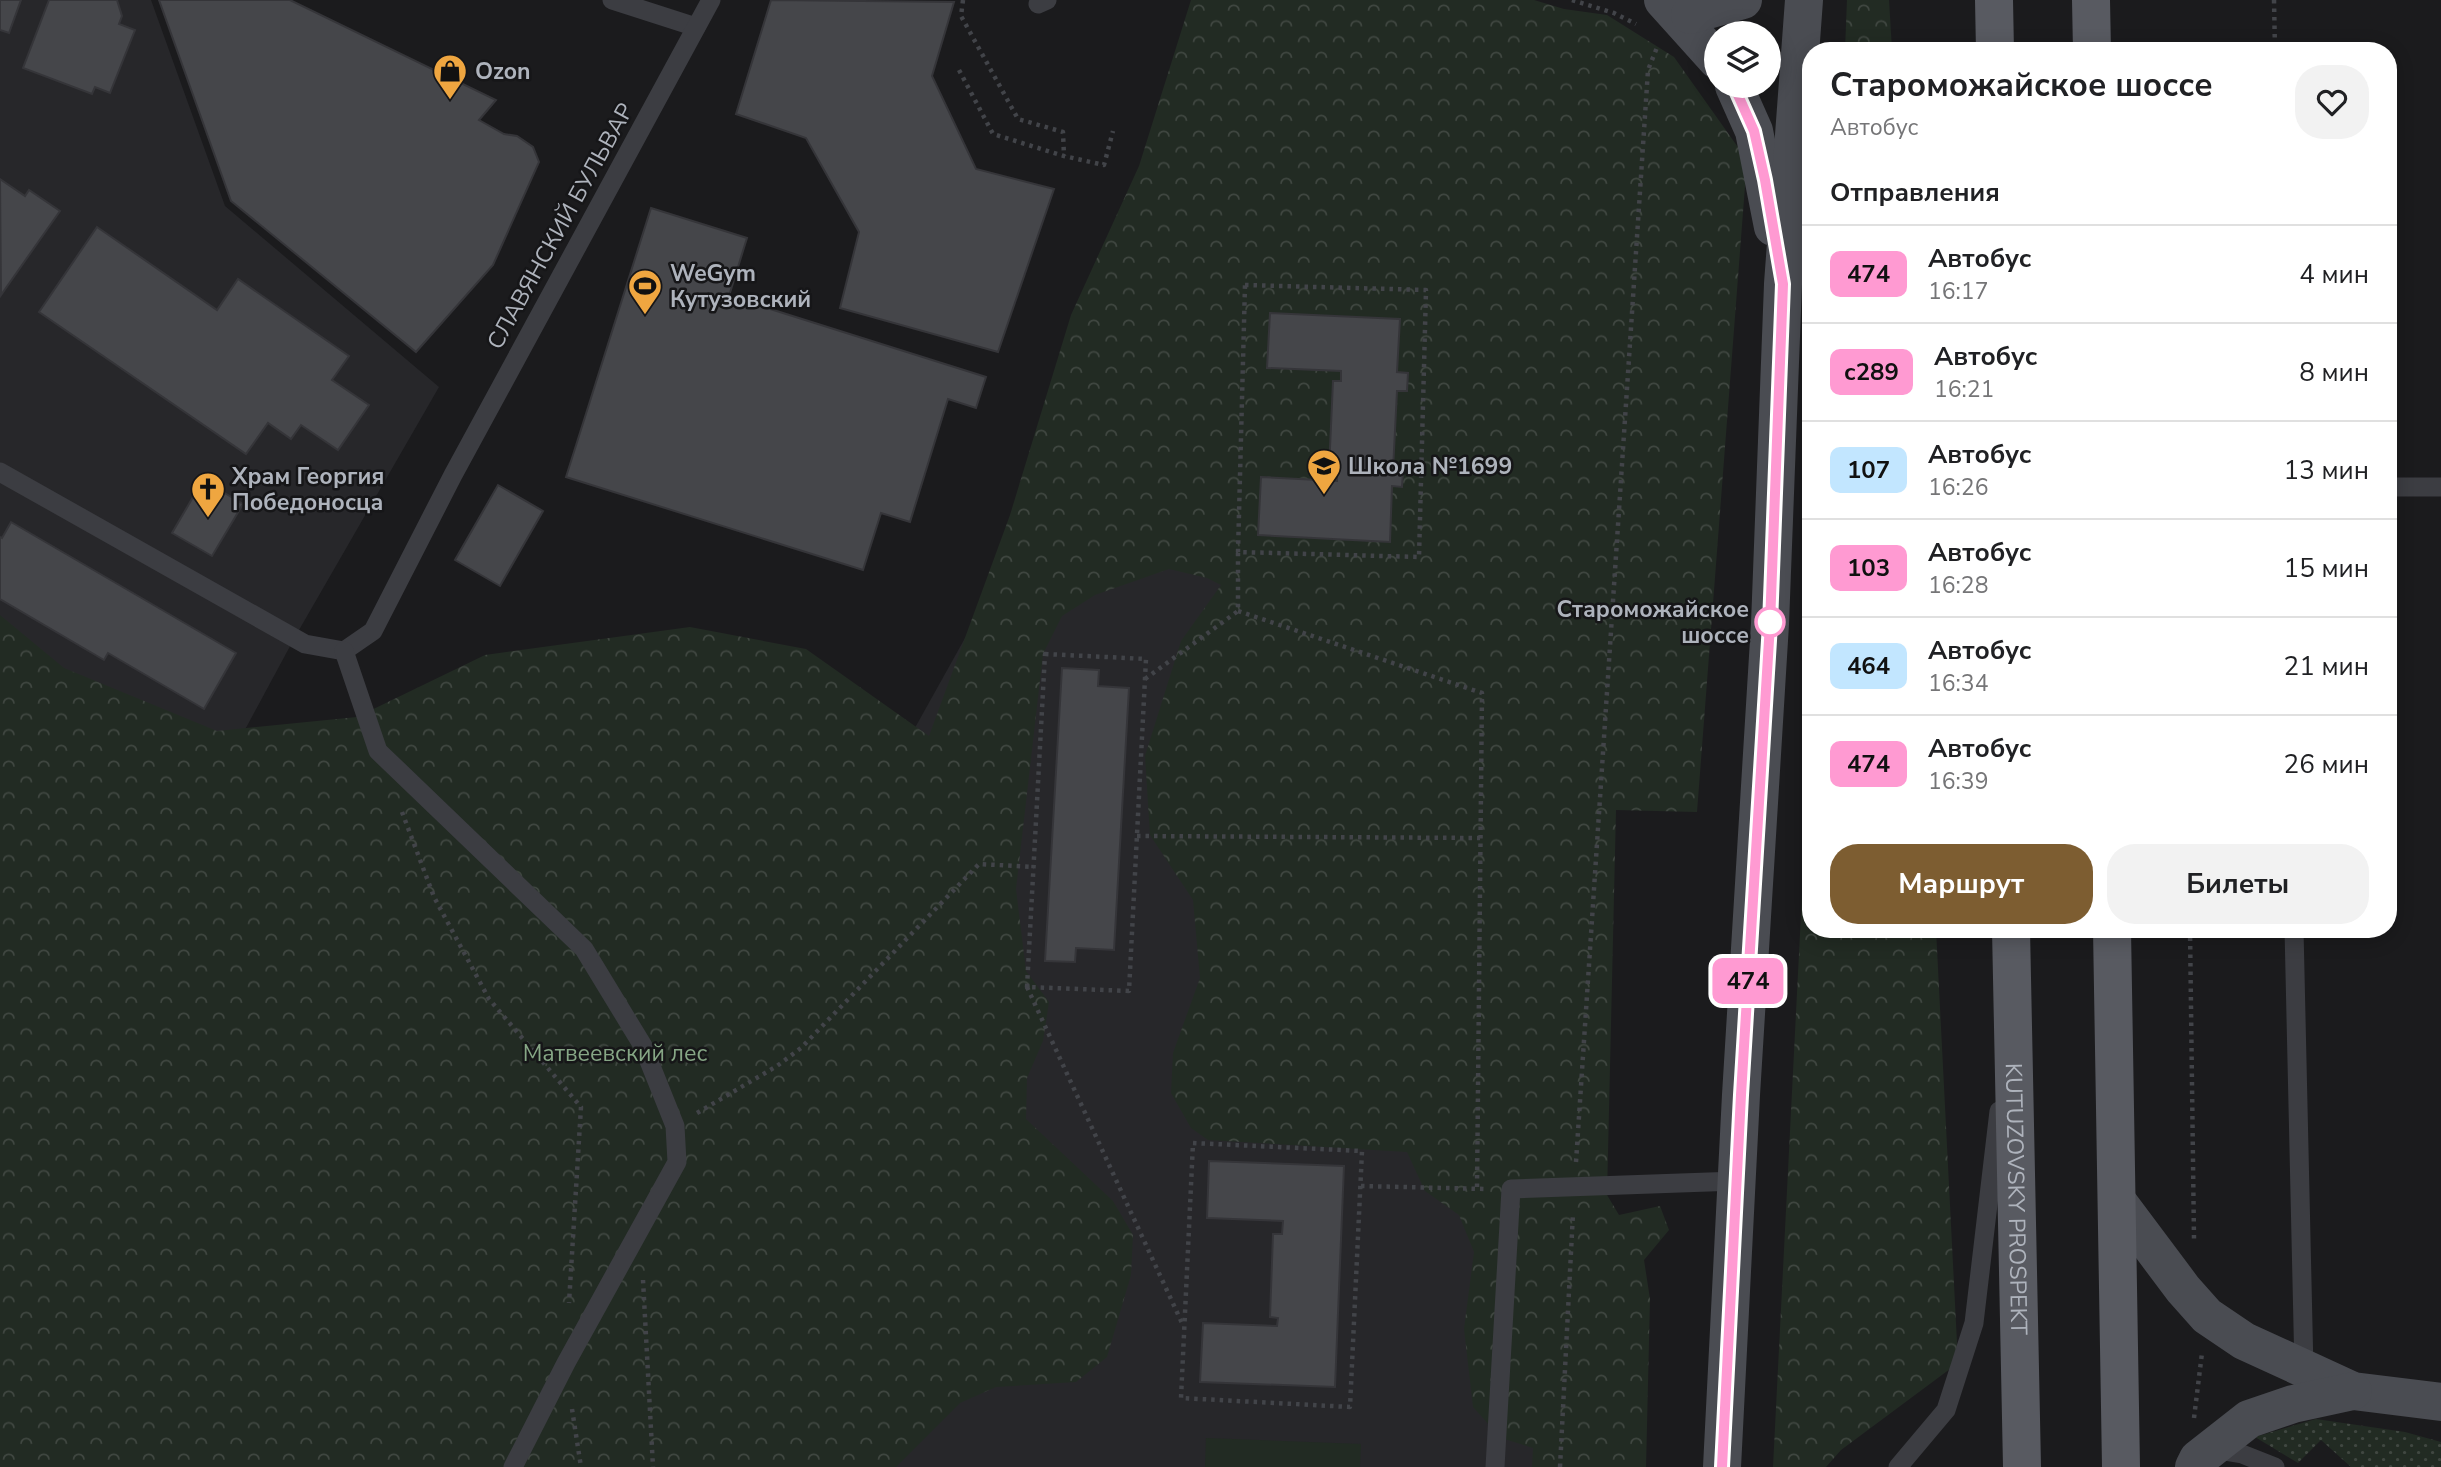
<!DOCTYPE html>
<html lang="ru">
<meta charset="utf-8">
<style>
:root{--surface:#fff;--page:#f2f2f2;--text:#202124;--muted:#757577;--line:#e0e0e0;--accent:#7d5d31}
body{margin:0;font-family:"Nunito Sans",sans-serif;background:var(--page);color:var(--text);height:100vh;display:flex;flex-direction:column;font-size:26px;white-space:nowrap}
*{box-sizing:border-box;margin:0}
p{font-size:23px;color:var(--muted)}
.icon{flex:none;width:38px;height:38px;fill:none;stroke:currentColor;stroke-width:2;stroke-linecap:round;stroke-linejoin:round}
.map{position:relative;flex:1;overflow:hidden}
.side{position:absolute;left:1802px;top:42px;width:595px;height:896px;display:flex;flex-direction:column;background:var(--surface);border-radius:28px;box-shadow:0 4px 18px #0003}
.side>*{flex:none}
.badge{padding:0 14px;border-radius:10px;font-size:24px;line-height:46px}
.controls{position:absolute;left:1704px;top:21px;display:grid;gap:14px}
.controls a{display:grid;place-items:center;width:77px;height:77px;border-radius:50%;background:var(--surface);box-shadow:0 4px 18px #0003;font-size:35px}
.map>.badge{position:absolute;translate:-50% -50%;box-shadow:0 0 0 4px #fff}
h2{padding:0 28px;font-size:26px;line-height:63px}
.round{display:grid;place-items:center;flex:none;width:74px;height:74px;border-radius:28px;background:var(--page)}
.headline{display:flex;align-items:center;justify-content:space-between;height:119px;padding:0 28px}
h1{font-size:33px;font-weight:700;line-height:52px}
.button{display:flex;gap:14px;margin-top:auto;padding:14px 28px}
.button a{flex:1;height:80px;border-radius:28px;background:var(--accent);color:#fff;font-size:28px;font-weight:700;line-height:80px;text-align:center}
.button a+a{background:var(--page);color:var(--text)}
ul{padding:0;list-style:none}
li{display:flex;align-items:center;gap:21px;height:98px;padding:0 28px;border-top:2px solid var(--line)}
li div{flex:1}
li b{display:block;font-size:26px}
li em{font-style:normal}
li .badge{min-width:77px;font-weight:700;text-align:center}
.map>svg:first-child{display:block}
.built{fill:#27272a}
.grass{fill:url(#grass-dots)}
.forest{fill:url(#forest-crowns)}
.pitch{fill:#222b23}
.building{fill:#45464a;stroke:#353539;stroke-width:2}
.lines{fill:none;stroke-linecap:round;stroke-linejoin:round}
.path{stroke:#424449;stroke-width:4.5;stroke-dasharray:3.5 5;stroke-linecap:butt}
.lane{stroke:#3c3d42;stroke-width:19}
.secondary{stroke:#4a4c52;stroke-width:38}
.primary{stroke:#585a61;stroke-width:38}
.line-casing{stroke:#fff;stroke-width:16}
.line{stroke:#ff9ad2;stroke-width:10}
.stop-dot{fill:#fff;stroke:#ff9ad2;stroke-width:3.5}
.labels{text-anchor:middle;stroke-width:5;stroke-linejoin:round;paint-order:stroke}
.poi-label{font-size:23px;font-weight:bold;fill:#aeb3bc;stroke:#161618;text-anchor:start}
.street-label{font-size:23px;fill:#aeb3bc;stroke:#161618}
.stop-label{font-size:23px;font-weight:bold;fill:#aeb3bc;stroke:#161618;text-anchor:end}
.park-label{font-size:23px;fill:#86a685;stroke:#161618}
</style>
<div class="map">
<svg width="2441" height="1467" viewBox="0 0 2441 1467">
<defs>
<pattern id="grass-dots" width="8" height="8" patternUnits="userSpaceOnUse" patternTransform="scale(1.75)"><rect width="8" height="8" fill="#222b23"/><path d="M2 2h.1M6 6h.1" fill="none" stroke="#404741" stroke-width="1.8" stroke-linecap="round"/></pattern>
<pattern id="forest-crowns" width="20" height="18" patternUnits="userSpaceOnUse" patternTransform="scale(1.75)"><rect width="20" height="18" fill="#222b23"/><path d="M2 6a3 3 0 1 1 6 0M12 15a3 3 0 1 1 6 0" fill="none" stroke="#404741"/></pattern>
</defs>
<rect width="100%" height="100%" fill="#1b1b1d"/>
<g class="built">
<polygon points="0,0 151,0 225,206 439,387 295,637 220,776 0,647"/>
<polygon points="1191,233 1542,1467 686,1467 897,760"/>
</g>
<polygon class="grass" points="2316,1419 2405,1432 2441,1442 2441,1467 2351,1467 2321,1440 2298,1463 2255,1437"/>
<g class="forest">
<polygon points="1191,0 1534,0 1564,9 1607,15 1674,57 1747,160 1697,812 1616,810 1607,1195 1619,1215 1660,1206 1669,1230 1644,1260 1650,1299 1646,1467 1532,1467 1533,1448 1501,1438 1473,1407 1464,1329 1474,1252 1459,1215 1425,1191 1407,1152 1208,1140 1191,1128 1171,1093 1173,1053 1200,978 1193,900 1150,835 1145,756 1181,641 1221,585 1207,578 1169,569 1095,595 1062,616 1043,654 1016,889 1026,971 1049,1002 1043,1041 1027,1078 1026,1119 1113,1201 1133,1235 1131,1275 1107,1357 1076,1382 996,1387 960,1403 896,1467 0,1467 0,615 64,668 217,731 357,717 485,655 690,627 806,649 929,736 1010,515 1071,315 1139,166"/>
<polygon points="1847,0 1889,0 1892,51 1845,51"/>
<polygon points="1811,717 1811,929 1936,929 1958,1363 1841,1450 1826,1467 1773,1467"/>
</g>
<polygon class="pitch" points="1206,1438 1361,1444 1360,1467 1205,1467"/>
<g class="building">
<polygon points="0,0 21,0 9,33 0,30"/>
<polygon points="49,0 117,0 122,16 119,24 135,30 110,93 95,87 92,94 23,68"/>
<polygon points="159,0 290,0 496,100 479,120 504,134 517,136 533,147 539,162 493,265 416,352 231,201"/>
<polygon points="771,0 954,2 932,76 976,169 1054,189 998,352 840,308 859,232 806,138 736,114"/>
<polygon points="0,179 25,196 29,190 60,211 1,295"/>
<polygon points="651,208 747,238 729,296 986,377 976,408 948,399 910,522 881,513 863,570 566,477"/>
<polygon points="97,227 217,310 238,279 349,356 332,380 369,405 338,450 301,425 291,439 268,423 246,454 39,312"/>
<polygon points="1270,313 1400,319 1397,372 1408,373 1407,391 1397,391 1393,470 1403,471 1402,487 1392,486 1390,542 1258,535 1261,477 1337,481 1337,471 1329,470 1333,381 1341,381 1341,371 1267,368"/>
<polygon points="203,480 243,504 212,556 172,533"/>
<polygon points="498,485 543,511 500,586 455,560"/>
<polygon points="11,522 236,653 204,709 108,653 104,660 0,599 0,537 2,538"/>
<polygon points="1062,668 1099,670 1098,686 1129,688 1114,950 1076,948 1075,962 1045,961"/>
<polygon points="1209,1161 1344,1166 1335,1387 1200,1382 1203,1323 1277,1326 1278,1318 1270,1317 1273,1234 1282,1234 1283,1221 1207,1218"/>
</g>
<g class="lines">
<g class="path">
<polyline points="963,0 961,16 1018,119 1063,132 1064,156"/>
<polyline points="1572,0 1614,13 1636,24"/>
<polyline points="2274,0 2275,51"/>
<polyline points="959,70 993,134 1064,156 1104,165 1113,131"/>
<polygon points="1245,285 1426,290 1419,557 1238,552"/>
<polyline points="1238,611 1482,693 1477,1188"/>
<polygon points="1045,654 1146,659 1129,991 1027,987"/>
<polyline points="1145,679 1238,611 1238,552"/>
<polyline points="402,812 434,897 489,999 581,1107 569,1303"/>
<polyline points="1137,836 1480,838"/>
<polyline points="2190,929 2194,1239 2196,1243"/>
<polyline points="1027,987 1182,1323"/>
<polyline points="697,1113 777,1066 801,1048 979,864 1034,867"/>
<polygon points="1193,1143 1362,1151 1350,1407 1181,1398"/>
<polyline points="1576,1162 1648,70 1658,45"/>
<polyline points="1361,1186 1486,1189"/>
<polyline points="643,1280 653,1467"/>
<polyline points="572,1409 581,1467"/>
<polyline points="2194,1418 2202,1353"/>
<polyline points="1560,1467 1573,1213"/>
</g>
<g class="lane">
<polyline points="612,0 696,27"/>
<polyline points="1038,4 1047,0"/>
<polyline points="0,472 305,644 344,651 373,631 453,475 711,0"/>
<polyline points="2389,487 2441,487"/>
<polyline points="344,651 378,751 584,949 643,1046 675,1126 677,1162 566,1363 513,1467"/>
<polyline points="2294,929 2304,1370"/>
<polyline points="2212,1449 2242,1454 2275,1467"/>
<polyline points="1495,1467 1511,1189 1737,1181"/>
<polyline points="1898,1467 1946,1410 1974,1323 1999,1111"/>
</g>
<g class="secondary">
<polyline points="1663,0 1717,60"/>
<polyline points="1690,15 1743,0"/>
<polyline points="1734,86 1754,131 1773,227"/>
<polyline points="2118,1202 2183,1289 2207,1316 2244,1341 2353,1391 2441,1402"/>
<polyline points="1722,1467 1741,1095 1770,624 1783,284 1804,0"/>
<polyline points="2194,1467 2198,1459 2249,1419 2293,1404 2353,1391"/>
</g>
<g class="primary">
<polyline points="1994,0 1995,51"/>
<polyline points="2091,0 2092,51"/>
<path id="s1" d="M2011 929 2022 1467"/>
<polyline points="2112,929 2121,1467"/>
</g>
</g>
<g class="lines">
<g class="line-casing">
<polyline id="line" points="1722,1467 1741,1095 1770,624 1783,284 1765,180 1754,131 1734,86"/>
</g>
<use href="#line" class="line"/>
</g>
<defs>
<g id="shop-pin" transform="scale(1.75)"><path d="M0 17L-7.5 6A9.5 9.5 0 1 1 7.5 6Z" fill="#efa640" stroke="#161618"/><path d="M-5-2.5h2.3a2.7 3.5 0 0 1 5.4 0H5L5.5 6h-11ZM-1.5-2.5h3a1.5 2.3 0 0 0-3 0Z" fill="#111"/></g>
<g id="stadium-pin" transform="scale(1.75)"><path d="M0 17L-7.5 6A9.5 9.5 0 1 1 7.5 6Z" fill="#efa640" stroke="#161618"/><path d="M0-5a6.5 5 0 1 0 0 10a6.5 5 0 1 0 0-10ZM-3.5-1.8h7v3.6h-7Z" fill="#111"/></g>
<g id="school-pin" transform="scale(1.75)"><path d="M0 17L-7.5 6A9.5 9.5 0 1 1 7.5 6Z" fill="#efa640" stroke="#161618"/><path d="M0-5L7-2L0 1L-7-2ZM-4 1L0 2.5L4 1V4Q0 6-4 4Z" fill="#111"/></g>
<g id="church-pin" transform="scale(1.75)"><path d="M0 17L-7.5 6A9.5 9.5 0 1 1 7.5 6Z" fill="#efa640" stroke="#161618"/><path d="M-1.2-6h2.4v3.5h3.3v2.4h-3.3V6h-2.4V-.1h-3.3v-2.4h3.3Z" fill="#111"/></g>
</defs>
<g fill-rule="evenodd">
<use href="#shop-pin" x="450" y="71"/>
<use href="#stadium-pin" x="645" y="286"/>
<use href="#school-pin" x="1324" y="466"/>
<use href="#church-pin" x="208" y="489"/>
</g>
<circle class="stop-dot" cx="1770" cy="622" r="14"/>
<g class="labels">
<g class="poi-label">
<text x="475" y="79">Ozon</text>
<text x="670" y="281">WeGym<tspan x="670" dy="26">Кутузовский</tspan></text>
<text x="1348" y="474">Школа №1699</text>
<text x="232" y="484">Храм Георгия<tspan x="232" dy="26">Победоносца</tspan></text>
</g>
<g class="street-label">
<text transform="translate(560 226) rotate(-61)" y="8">СЛАВЯНСКИЙ БУЛЬВАР</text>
<text dy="8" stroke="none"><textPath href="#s1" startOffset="270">KUTUZOVSKY PROSPEKT</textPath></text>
</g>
<g class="stop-label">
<text x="1749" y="617">Староможайское<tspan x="1749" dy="26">шоссе</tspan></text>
</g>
<g class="park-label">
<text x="615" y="1061">Матвеевский лес</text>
</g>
</g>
</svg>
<div class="controls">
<a><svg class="icon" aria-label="layers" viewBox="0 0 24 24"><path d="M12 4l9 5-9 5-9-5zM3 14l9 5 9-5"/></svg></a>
</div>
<b class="badge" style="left:1748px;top:981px;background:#ff9ad2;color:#111">474</b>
<section class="side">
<div class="headline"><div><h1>Староможайское шоссе</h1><p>Автобус</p></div><a class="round"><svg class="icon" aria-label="heart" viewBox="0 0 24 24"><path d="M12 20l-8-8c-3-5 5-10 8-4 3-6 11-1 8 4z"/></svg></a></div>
<h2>Отправления</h2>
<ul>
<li><span class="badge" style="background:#ff9ad2;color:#111">474</span><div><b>Автобус</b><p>16:17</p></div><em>4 мин</em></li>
<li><span class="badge" style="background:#ff9ad2;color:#111">с289</span><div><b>Автобус</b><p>16:21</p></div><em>8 мин</em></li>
<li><span class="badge" style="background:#c2e6ff;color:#111">107</span><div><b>Автобус</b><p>16:26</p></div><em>13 мин</em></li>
<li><span class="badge" style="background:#ff9ad2;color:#111">103</span><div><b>Автобус</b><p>16:28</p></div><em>15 мин</em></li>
<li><span class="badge" style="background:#c2e6ff;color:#111">464</span><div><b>Автобус</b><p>16:34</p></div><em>21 мин</em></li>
<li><span class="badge" style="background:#ff9ad2;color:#111">474</span><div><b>Автобус</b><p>16:39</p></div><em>26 мин</em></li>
</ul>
<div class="button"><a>Маршрут</a><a>Билеты</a></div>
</section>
</div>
